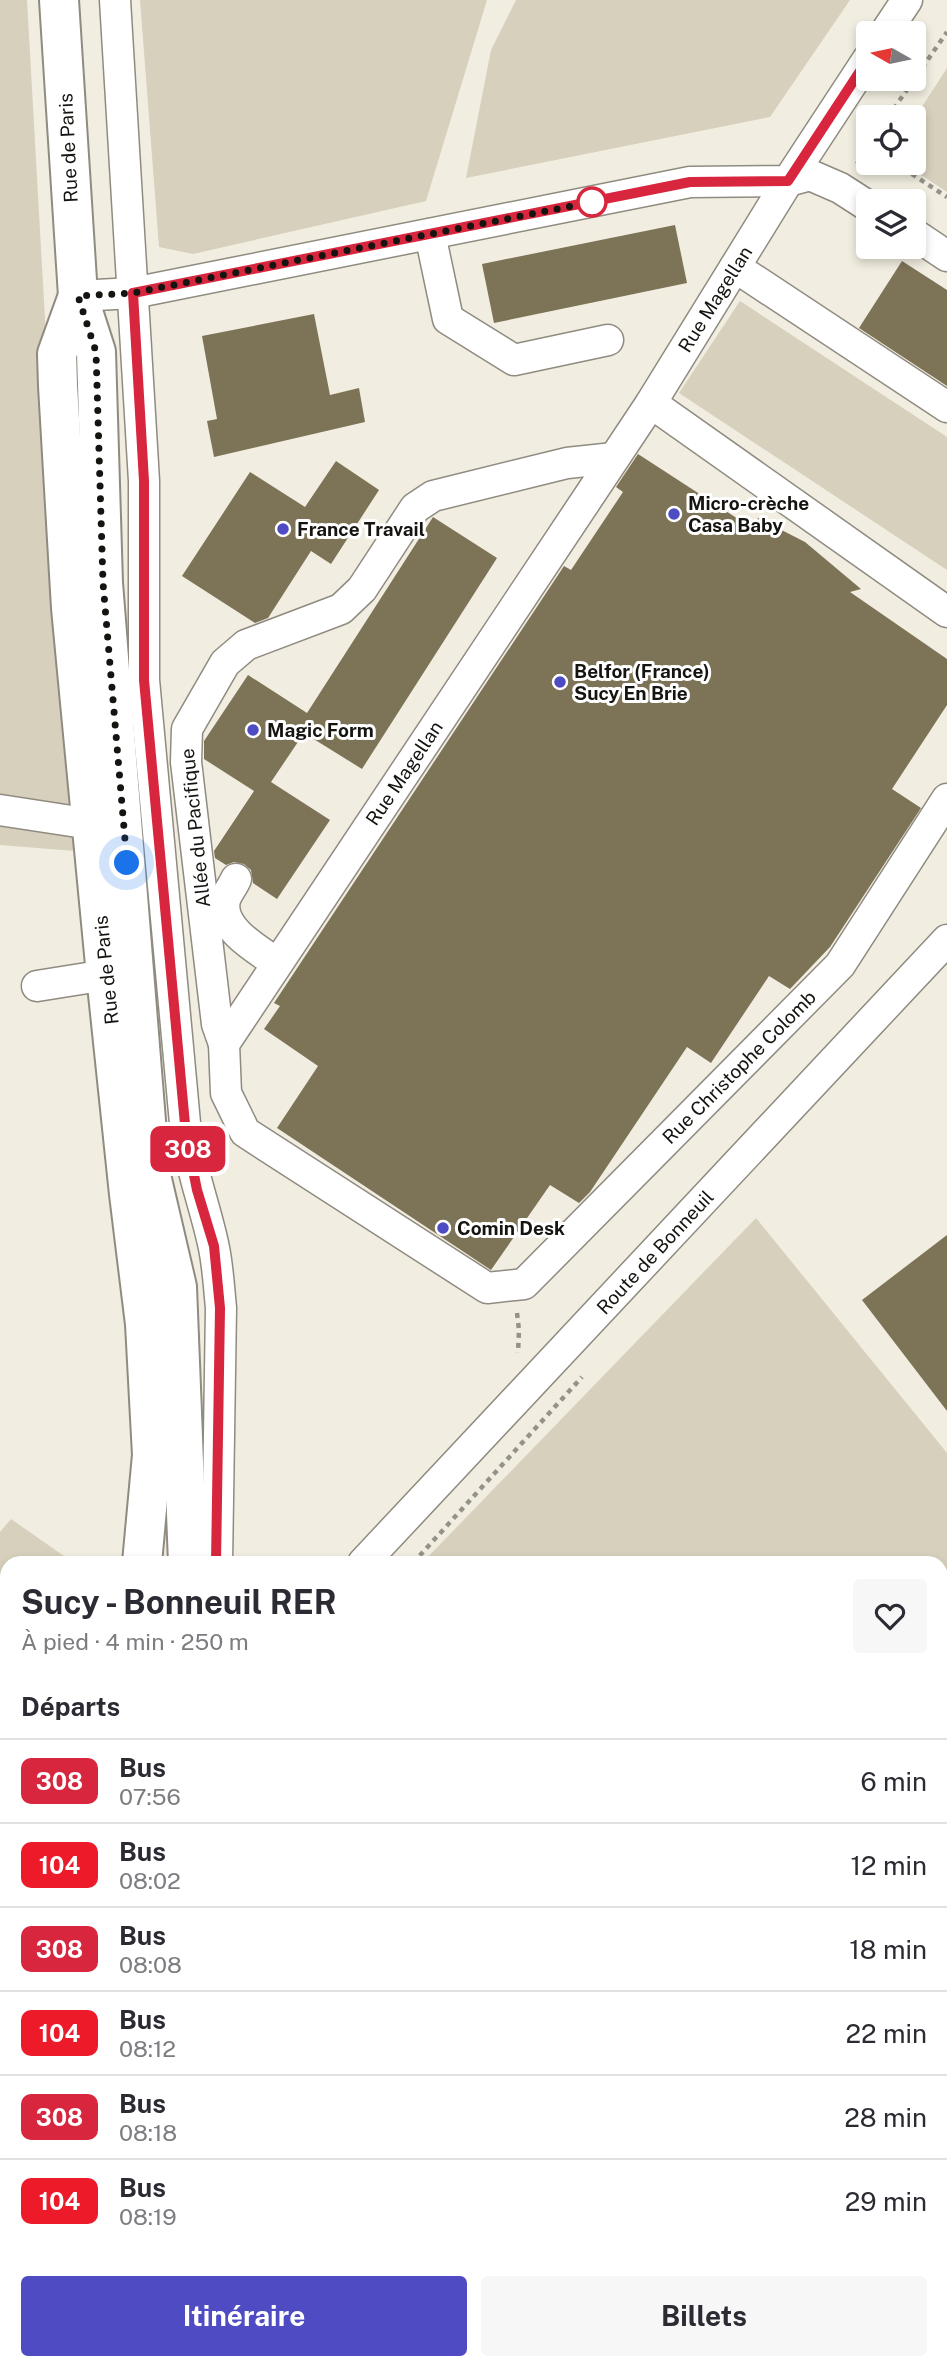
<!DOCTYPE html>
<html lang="fr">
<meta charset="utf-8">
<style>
:root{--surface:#fff;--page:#f7f7f7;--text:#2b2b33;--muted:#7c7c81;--line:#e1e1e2;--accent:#4f4cc3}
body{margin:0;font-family:"Public Sans",sans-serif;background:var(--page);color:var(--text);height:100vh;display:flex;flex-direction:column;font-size:26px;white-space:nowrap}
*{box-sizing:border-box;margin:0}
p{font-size:23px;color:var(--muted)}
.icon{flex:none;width:38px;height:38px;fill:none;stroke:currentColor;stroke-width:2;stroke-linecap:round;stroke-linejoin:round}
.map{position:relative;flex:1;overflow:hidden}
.side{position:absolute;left:0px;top:1556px;width:948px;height:814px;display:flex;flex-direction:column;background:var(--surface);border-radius:21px 21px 0 0;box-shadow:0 4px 10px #0003}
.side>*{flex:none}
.badge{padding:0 14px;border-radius:10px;font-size:24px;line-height:46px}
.needle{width:46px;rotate:279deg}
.fabs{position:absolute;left:856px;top:21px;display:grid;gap:14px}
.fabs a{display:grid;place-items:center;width:70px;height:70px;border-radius:7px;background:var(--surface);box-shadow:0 4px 10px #0003;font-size:35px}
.you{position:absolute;width:35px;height:35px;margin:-18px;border:5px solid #fff;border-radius:50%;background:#1a73e8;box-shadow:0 0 0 10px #1a73e833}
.map>.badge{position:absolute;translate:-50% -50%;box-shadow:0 0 0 4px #fff}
h2{padding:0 21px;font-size:26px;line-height:63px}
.round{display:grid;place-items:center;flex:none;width:74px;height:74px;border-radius:7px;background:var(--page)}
.head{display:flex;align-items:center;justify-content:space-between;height:119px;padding:0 21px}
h1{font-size:33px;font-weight:700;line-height:52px}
.primary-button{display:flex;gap:14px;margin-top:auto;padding:14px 21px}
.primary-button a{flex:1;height:80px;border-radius:7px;background:var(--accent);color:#fff;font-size:28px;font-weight:700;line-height:80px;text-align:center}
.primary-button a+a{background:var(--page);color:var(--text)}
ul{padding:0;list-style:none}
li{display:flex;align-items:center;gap:21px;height:84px;padding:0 21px;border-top:2px solid var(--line)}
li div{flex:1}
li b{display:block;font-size:26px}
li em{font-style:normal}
li .badge{min-width:77px;font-weight:700;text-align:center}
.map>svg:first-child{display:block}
.green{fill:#d7d0bc}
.building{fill:#7d7357}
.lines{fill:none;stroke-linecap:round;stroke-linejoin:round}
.minor-casing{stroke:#908b80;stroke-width:33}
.major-casing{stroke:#908b80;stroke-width:42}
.path{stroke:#959289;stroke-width:4.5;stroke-dasharray:5 5;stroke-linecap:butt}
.minor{stroke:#fff;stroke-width:30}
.major{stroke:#fff;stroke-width:38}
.line-casing{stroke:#fff;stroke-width:16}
.line{stroke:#d7263d;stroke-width:10}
.walk{stroke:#151410;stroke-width:7;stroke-dasharray:0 12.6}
.stop-dot{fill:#fff;stroke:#d7263d;stroke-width:3.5}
.poi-dot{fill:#4f4cc3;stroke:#fff;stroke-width:2.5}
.labels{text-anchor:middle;stroke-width:6;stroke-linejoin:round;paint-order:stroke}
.street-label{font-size:19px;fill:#151410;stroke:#fff}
.poi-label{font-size:19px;font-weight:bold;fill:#151410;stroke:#fff;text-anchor:start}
</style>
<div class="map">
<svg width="947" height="2368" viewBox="0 0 947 2368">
<rect width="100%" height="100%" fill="#f1ede0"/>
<g class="green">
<polygon points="0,0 27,0 75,851 0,845"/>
<polygon points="140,0 487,0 426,201 193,254 159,247"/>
<polygon points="516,0 850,0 770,117 466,178 491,50"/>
<polygon points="947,68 947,192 903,163 914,163 914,119"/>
<polygon points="740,301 947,437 947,570 679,393"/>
<polygon points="756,1218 947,1453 947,2354 942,2353 942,1563 422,1563"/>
<polygon points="11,1519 64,1556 57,1563 7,1563 7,1617 0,1634 0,1532"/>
<polygon points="0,1819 7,1835 7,2200 0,2225"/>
</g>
<g class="building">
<polygon points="675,225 687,283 494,323 482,264"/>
<polygon points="902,261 947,290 947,386 859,328"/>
<polygon points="314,314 330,395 359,388 365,422 214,457 207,421 217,419 202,336"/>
<polygon points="638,454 752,528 758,518 805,542 861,589 850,592 947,659 947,705 892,789 921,808 830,947 790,989 769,976 711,1063 687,1047 590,1192 579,1203 550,1185 491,1270 277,1128 318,1066 264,1029 280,1006 274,1003 564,566 571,570 623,492 616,487"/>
<polygon points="336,461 379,490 331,564 311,551 268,618 255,623 182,576 250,472 305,507"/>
<polygon points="433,517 497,558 362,769 304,733 271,782 330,820 277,899 253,883 251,870 244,864 234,862 226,865 215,858 214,851 254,791 204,759 204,741 248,675 307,713"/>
<polygon points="947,1235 947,1411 862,1300"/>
</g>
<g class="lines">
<g class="minor-casing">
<g id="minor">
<path d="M115 0 144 481V680L186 1134C192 1174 206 1209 214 1248 218 1268 219 1288 221 1308L217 1563"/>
<polyline points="885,33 907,0"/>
<polyline points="868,59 788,181 651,403 224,1044 226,1093 245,1132 487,1288 524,1284 840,965 947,799"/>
<polyline points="430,234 448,319 514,360 608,340"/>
<polyline points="914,234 947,256"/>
<polyline points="735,267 947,407"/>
<polyline points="78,296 133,293 690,182 788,181 810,175 840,188 868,206"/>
<polyline points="651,403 947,612"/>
<polyline points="0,810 91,824 109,832"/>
<path d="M236 879C233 886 227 893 225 900 218 928 258 950 277 963"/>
<polyline points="37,986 106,975 125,979"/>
<polyline points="224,1044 217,1024 186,762 187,729 225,663 246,645 341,609 362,589 415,508 433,496 567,463 614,458"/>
<polyline points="363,1563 947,940"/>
<polyline points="0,2332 7,2330"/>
<polyline points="52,2368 54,2362"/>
</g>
</g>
<g class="major-casing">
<g id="major">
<polyline points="59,0 78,296 96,352 103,583 150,1171 177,1287 188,1563"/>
<polyline points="78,296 57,354 58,386 71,608 106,975 129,1194 145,1324 152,1455 142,1563"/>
<polyline points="3,2368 7,2352"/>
<polyline points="100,2368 101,2362"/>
</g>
</g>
<g class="path">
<polyline points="888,117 947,32"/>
<polyline points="895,163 947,197"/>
<polyline points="857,164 868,147"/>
<polyline points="517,1313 519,1330 518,1353"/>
<polyline points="413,1563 582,1377"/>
</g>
<use href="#minor" class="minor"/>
<use href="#major" class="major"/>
</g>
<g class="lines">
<g class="line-casing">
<polyline id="line" points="216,1563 220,1308 214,1246 197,1190 186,1135 144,680 144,481 133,293 690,182 788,181 868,59"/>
</g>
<use href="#line" class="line"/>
<polyline class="walk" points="127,863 103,583 96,352 78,296 133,293 592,202"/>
</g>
<circle class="stop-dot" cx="592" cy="202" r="14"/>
<g class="poi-dot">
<circle cx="674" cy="514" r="7"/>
<circle cx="283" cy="529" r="7"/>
<circle cx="560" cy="682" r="7"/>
<circle cx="253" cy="730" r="7"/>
<circle cx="443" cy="1228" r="7"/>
</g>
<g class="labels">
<g class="street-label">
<text transform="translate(68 148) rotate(-93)" y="7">Rue de Paris</text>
<text transform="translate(715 299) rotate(-58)" y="7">Rue Magellan</text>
<text transform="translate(404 773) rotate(-56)" y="7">Rue Magellan</text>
<text transform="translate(195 828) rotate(-96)" y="7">Allée du Pacifique</text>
<text transform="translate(106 970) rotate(-96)" y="7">Rue de Paris</text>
<text transform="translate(739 1067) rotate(-45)" y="7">Rue Christophe Colomb</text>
<text transform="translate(655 1252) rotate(-47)" y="7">Route de Bonneuil</text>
</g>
<g class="poi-label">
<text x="688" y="510">Micro-crèche<tspan x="688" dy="22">Casa Baby</tspan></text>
<text x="297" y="536">France Travail</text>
<text x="574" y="678">Belfor (France)<tspan x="574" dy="22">Sucy En Brie</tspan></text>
<text x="267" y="737">Magic Form</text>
<text x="457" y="1235">Comin Desk</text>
</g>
</g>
</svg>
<div class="fabs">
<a><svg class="needle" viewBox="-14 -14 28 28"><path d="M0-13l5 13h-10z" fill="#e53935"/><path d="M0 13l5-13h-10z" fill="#7c7c81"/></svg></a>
<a><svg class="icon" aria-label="locate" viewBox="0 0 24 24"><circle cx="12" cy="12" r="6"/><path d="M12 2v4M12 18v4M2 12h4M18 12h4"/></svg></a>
<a><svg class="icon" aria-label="layers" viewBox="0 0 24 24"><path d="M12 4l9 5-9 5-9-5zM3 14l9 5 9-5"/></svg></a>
</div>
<div class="you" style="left:127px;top:863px"></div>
<b class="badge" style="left:188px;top:1149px;background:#d7263d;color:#fff">308</b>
<section class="side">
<div class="head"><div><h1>Sucy - Bonneuil RER</h1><p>À pied · 4 min · 250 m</p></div><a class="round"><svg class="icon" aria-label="heart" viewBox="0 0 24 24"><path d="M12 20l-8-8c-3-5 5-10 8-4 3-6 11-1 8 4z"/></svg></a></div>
<h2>Départs</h2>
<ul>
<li><span class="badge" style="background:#d7263d;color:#fff">308</span><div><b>Bus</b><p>07:56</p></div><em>6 min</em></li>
<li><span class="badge" style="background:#ed1b2a;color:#fff">104</span><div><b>Bus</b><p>08:02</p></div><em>12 min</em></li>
<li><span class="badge" style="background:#d7263d;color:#fff">308</span><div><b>Bus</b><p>08:08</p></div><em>18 min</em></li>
<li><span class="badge" style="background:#ed1b2a;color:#fff">104</span><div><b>Bus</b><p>08:12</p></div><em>22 min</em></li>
<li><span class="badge" style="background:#d7263d;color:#fff">308</span><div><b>Bus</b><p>08:18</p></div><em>28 min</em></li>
<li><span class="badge" style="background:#ed1b2a;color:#fff">104</span><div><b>Bus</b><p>08:19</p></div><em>29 min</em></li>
</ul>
<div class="primary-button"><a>Itinéraire</a><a>Billets</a></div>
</section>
</div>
